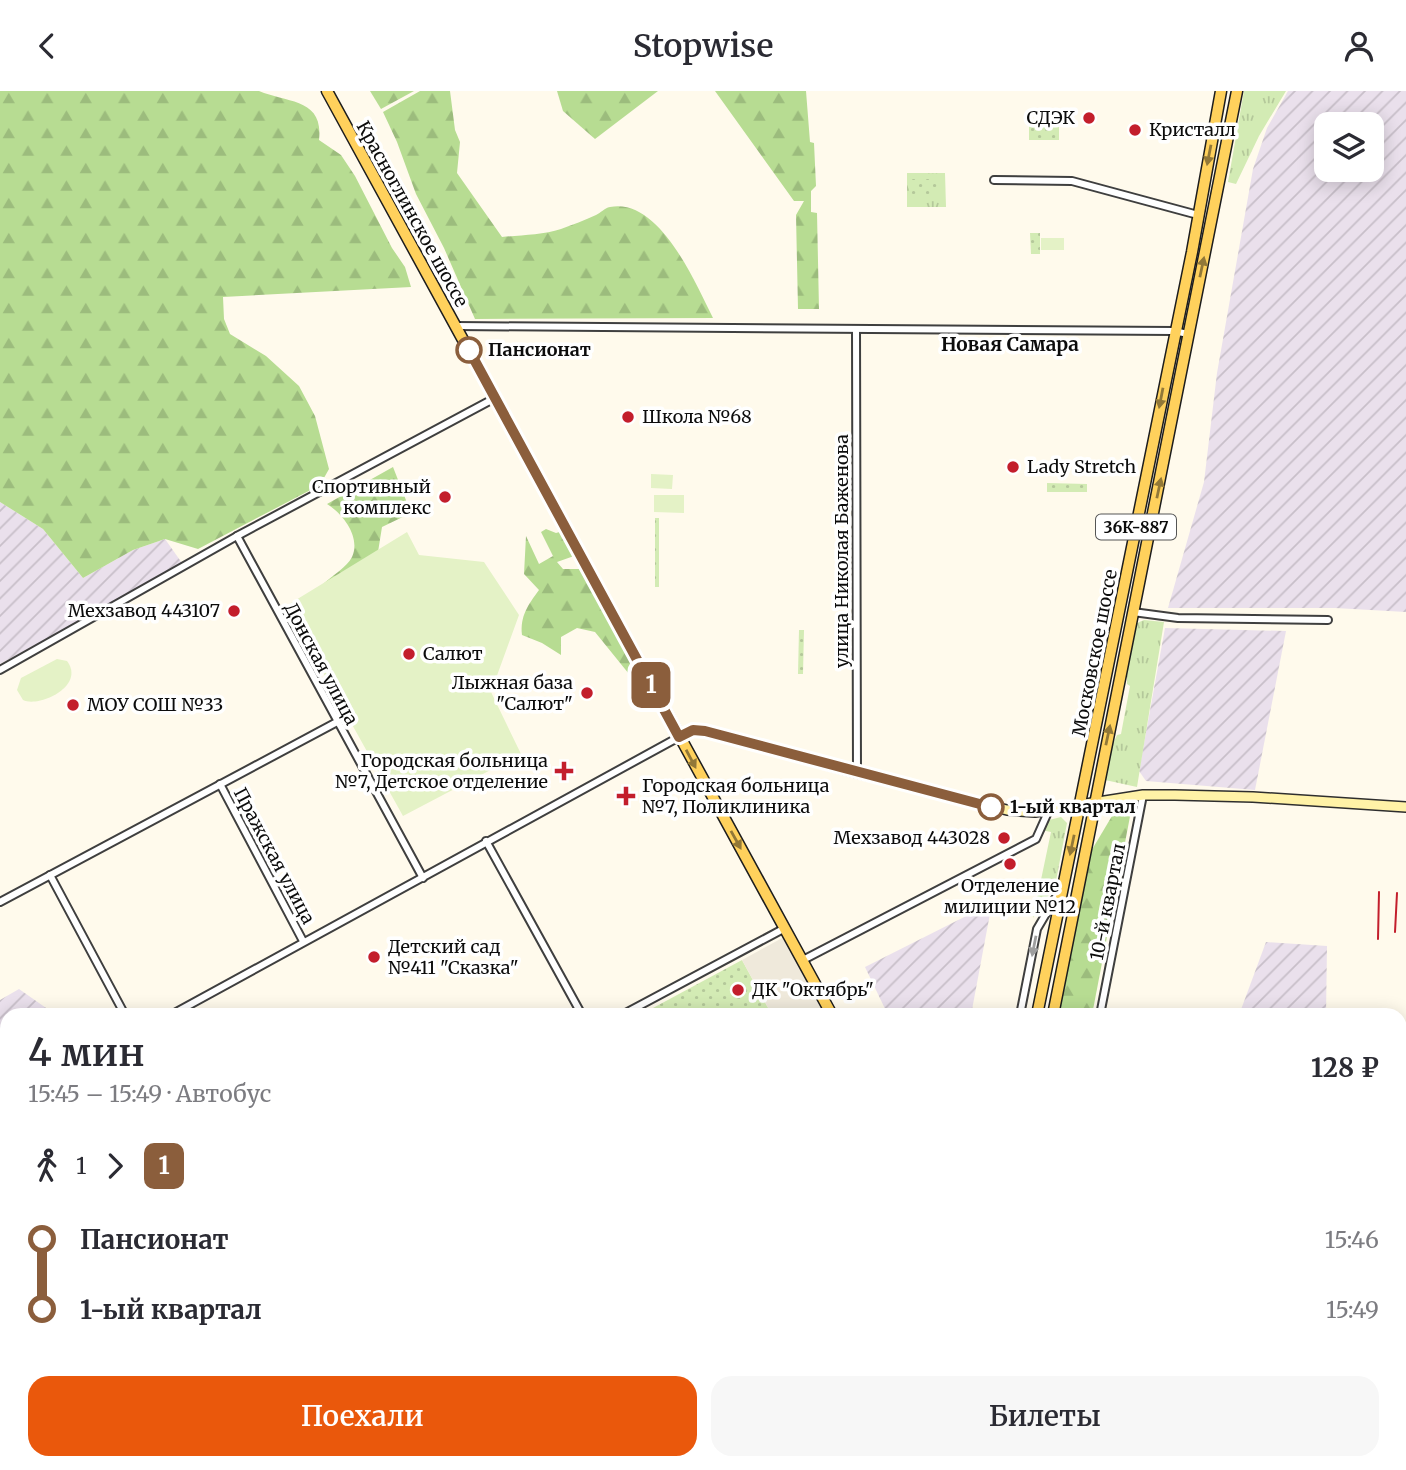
<!DOCTYPE html>
<html lang="ru">
<meta charset="utf-8">
<style>
:root{--surface:#fff;--page:#f7f7f7;--text:#2b2b33;--muted:#7c7c81;--accent:#ea580c}
body{margin:0;font-family:Merriweather,serif;background:var(--page);color:var(--text);height:100vh;display:flex;flex-direction:column;font-size:26px;white-space:nowrap}
*{box-sizing:border-box;margin:0}
p{font-size:23px;color:var(--muted)}
.icon{flex:none;width:38px;height:38px;fill:none;stroke:currentColor;stroke-width:2;stroke-linecap:round;stroke-linejoin:round}
.map{position:relative;flex:1;overflow:hidden}
.panel{position:absolute;left:0px;top:917px;width:1407px;height:462px;display:flex;flex-direction:column;background:var(--surface);border-radius:21px 21px 0 0;box-shadow:0 4px 18px #0003}
.panel>*{flex:none}
.badge{padding:0 14px;border-radius:10px;font-size:24px;line-height:46px}
.controls{position:absolute;left:1314px;top:21px;display:grid;gap:14px}
.controls a{display:grid;place-items:center;width:70px;height:70px;border-radius:14px;background:var(--surface);box-shadow:0 4px 18px #0003;font-size:35px}
.map>.badge{position:absolute;translate:-50% -50%;box-shadow:0 0 0 4px #fff}
.legs{display:flex;align-items:center;gap:10px;height:77px;padding:0 28px;font-size:23px}
.legs p{margin-inline-start:auto}
.head{display:flex;align-items:center;justify-content:space-between;height:119px;padding:0 28px}
h1{font-size:38px;font-weight:600;line-height:52px}
.button{display:flex;gap:14px;margin-top:auto;padding:14px 28px}
.button a{flex:1;height:80px;border-radius:21px;background:var(--accent);color:#fff;font-size:28px;font-weight:600;line-height:80px;text-align:center}
.button a+a{background:var(--page);color:var(--text)}
ul{padding:0 28px;list-style:none}
li{display:flex;align-items:center;gap:24px;height:70px;font-size:26px}
li i{display:grid;place-items:center;width:10px;height:100%;margin:0 9px;background:currentColor}
li i::after{content:'';width:18px;height:18px;margin:-9px;border:5px solid;border-radius:50%;background:var(--surface)}
li p{margin-inline-start:auto}
li:first-child i{background:linear-gradient(#0000 50%,currentColor 0)}
li:last-child i{background:linear-gradient(currentColor 50%,#0000 0)}
header{display:flex;justify-content:space-between;align-items:center;height:91px;padding:0 28px;background:var(--surface);font-size:32px;font-weight:600}
.map>svg:first-child{display:block}
.industrial{fill:url(#industrial-furrows);fill-rule:evenodd}
.grass{fill:url(#grass-tufts)}
.forest{fill:url(#forest-firs)}
.park{fill:url(#park-dots)}
.pitch{fill:#e4f2c6}
.plaza{fill:#efe9db}
.lines{fill:none;stroke-linecap:round;stroke-linejoin:round}
.street-casing{stroke:#3f3f3f;stroke-width:10}
.secondary-casing{stroke:#2e2e2e;stroke-width:12}
.primary-casing{stroke:#1d1d1d;stroke-width:13}
.street{stroke:#fff;stroke-width:6}
.secondary{stroke:#fff2a7;stroke-width:9}
.primary{stroke:#ffd15c;stroke-width:10}
.rail{stroke:#c31e2c;stroke-width:2}
.oneway{fill:#927838}
.oneway2{fill:#9e9e9e}
.line-1-casing{stroke:#fff;stroke-width:16}
.line-1{stroke:#8b5e3c;stroke-width:10}
.poi-dot{fill:#c31e2c;stroke:#fff;stroke-width:2.5}
.stop-1-dot{fill:#fff;stroke:#8b5e3c;stroke-width:3.5}
.labels{text-anchor:middle;stroke-width:7;stroke-linejoin:round;paint-order:stroke}
.shield{fill:#fff;stroke:#555;stroke-width:2}
.shield-label{font-size:16px;font-weight:bold;fill:#0c0c0c}
.poi-label{font-size:18px;fill:#0c0c0c;stroke:#fff;text-anchor:start}
.street-label{font-size:18px;fill:#0c0c0c;stroke:#fff}
.stop-label{font-size:18px;font-weight:bold;fill:#0c0c0c;stroke:#fff;text-anchor:start}
.neighbourhood-label{font-size:19px;font-weight:bold;fill:#0c0c0c;stroke:#fff}
</style>
<header><svg class="icon" aria-label="back" viewBox="0 0 24 24"><path d="M15 5l-7 7 7 7"/></svg>Stopwise<svg class="icon" aria-label="person" viewBox="0 0 24 24"><circle cx="12" cy="8" r="4"/><path d="M4 21q1-7 8-7t8 7"/></svg></header>
<div class="map">
<svg width="1406" height="1379" viewBox="0 0 1406 1379">
<defs>
<pattern id="industrial-furrows" width="10" height="10" patternUnits="userSpaceOnUse" patternTransform="scale(1.75)"><rect width="10" height="10" fill="#eae0ec"/><path d="M-1 1l2-2M0 10L10 0M9 11l2-2" fill="none" stroke="#c8bfc9"/></pattern>
<pattern id="grass-tufts" width="24" height="20" patternUnits="userSpaceOnUse" patternTransform="scale(1.75)"><rect width="24" height="20" fill="#d3ebb4"/><path d="M3 7l-1-3M5 7V3M7 7l1-3M15 17l-1-3M17 17v-4M19 17l1-3" fill="none" stroke="#b4c89a"/></pattern>
<pattern id="forest-firs" width="22" height="20" patternUnits="userSpaceOnUse" patternTransform="scale(1.75)"><rect width="22" height="20" fill="#b7dc92"/><path d="M5 1l3.5 6h-7zM16 11l3.5 6h-7z" fill="#9cbc7d"/></pattern>
<pattern id="park-dots" width="8" height="8" patternUnits="userSpaceOnUse" patternTransform="scale(1.75)"><rect width="8" height="8" fill="#d3ebb4"/><path d="M2 2h.1M6 6h.1" fill="none" stroke="#b4c89a" stroke-width="1.8" stroke-linecap="round"/></pattern>
</defs>
<rect width="100%" height="100%" fill="#fffaec"/>
<g class="industrial">
<path d="M1288 0H1406V521L1335 517H1168L1204 391 1217 282 1253 78 1267 37ZM1326 33H1372V79H1326Z"/>
<polygon points="0,411 43,438 83,487 133,459 165,448 182,472 140,498 0,573"/>
<polygon points="1165,537 1286,540 1255,699 1146,690 1139,680"/>
<polygon points="992,812 971,924 888,924 865,876"/>
<polygon points="1266,851 1327,855 1326,924 1239,924"/>
<polygon points="19,898 49,919 52,924 7,924 7,1138 0,1136 0,909"/>
<polygon points="1400,976 1406,977 1406,1175 1400,1177"/>
<polygon points="1406,1182 1406,1261 1400,1261 1400,1184"/>
</g>
<g class="grass">
<polygon points="1244,0 1286,0 1259,45 1236,93 1228,91"/>
<polygon points="907,82 945,82 946,116 907,116"/>
<polygon points="1144,529 1164,531 1137,696 1105,689 1110,659 1117,644 1121,643 1130,595 1127,593 1127,577 1137,532"/>
<polygon points="1061,726 1067,732 1055,795 1033,827 1051,741 1041,739 1045,730"/>
</g>
<g class="forest">
<path d="M0 0H259C287 12 324 7 319 49L341 64 355 85 392 157 405 176 411 196 223 206 224 228 230 243 266 265 299 295 315 325 329 378 320 394 198 458 165 448 133 459 83 487 43 438 0 411Z"/>
<polygon points="370,0 414,0 381,18"/>
<path d="M420 0H450L455 39 460 51 457 82 502 146C521 144 543 144 561 138 572 134 585 129 596 124 601 122 604 117 610 116 659 106 695 191 713 227L475 228 444 157 416 103 397 51 383 21Z"/>
<polygon points="557,0 658,0 595,48 563,20"/>
<polygon points="715,0 806,0 810,51 814,52 816,95 811,100 811,121 817,122 819,218 798,218 796,124 804,110 794,110"/>
<path d="M393 376 411 422 382 436 378 461 323 493C332 485 347 476 352 466 361 446 343 423 327 413Z"/>
<path d="M546 438 556 442 563 440 574 465 557 471 563 478H581L631 573 629 583 595 541 577 537 561 546V564L542 552 522 544C520 525 528 514 539 499L524 483 526 445 539 473 553 465 541 441Z"/>
<polygon points="1132,715 1092,924 1052,924 1081,777 1115,720"/>
<polygon points="969,1372 1006,1372 1004,1379 968,1379"/>
</g>
<g class="park">
<rect x="1029" y="32" width="30" height="17"/>
<polygon points="909,88 937,88 938,105 910,105"/>
<polygon points="1030,142 1040,142 1040,163 1031,163"/>
<polygon points="1047,392 1087,393 1087,401 1047,401"/>
<rect x="655" y="427" width="4" height="69"/>
<polygon points="799,539 804,539 803,583 798,583"/>
<polygon points="742,869 772,924 640,924"/>
</g>
<g class="pitch">
<rect x="1041" y="147" width="23" height="12"/>
<polygon points="651,383 673,384 672,398 651,397"/>
<polygon points="654,404 684,404 684,422 654,421"/>
<polygon points="407,441 419,464 484,471 519,524 491,601 521,663 403,725 286,515"/>
<path d="M57 568 67 570C86 595 39 617 23 609L17 599 21 587Z"/>
</g>
<polygon class="plaza" points="786,845 823,916 812,924 772,924 742,869"/>
<g class="lines">
<g class="street-casing">
<g id="street">
<polyline points="994,89 1072,90 1198,124"/>
<polyline points="456,235 1174,240 1188,243"/>
<polyline points="856,238 857,682"/>
<polyline points="237,445 423,787"/>
<polyline points="1133,521 1178,527 1328,529"/>
<polyline points="0,579 237,445 495,307"/>
<polyline points="220,693 303,850"/>
<polyline points="486,750 582,924"/>
<polyline points="50,784 125,924"/>
<polyline points="0,811 337,631"/>
<polyline points="803,869 1036,748 1049,719"/>
<polyline points="171,924 679,646"/>
<polyline points="622,924 785,837"/>
<polyline points="1020,924 1037,838 1060,799"/>
<polyline points="1100,924 1143,704"/>
<polyline points="221,1372 235,1379"/>
<polyline points="374,1372 375,1379"/>
<polyline points="505,1372 507,1379"/>
<polyline points="591,1372 591,1379"/>
<polyline points="88,1379 91,1372"/>
<polyline points="240,1379 241,1372"/>
<polyline points="274,1379 332,1372"/>
<polyline points="650,1379 650,1372"/>
<polyline points="814,1379 815,1372"/>
<polyline points="869,1379 870,1372"/>
<polyline points="930,1379 931,1372"/>
<polyline points="1013,1379 1015,1372"/>
<polyline points="1153,1379 1154,1372"/>
<polyline points="1372,1379 1373,1372"/>
</g>
</g>
<g class="secondary-casing">
<polyline id="secondary" points="679,646 693,639 705,640 857,682 1007,719 1035,721 1143,704 1175,704 1253,706 1406,716"/>
</g>
<g class="primary-casing">
<g id="primary">
<polyline points="327,0 832,924"/>
<polyline points="1037,924 1192,161 1221,0"/>
<polyline points="1053,924 1237,0"/>
<polyline points="946,1379 947,1372"/>
<polyline points="961,1379 963,1372"/>
</g>
</g>
<use href="#street" class="street"/>
<use href="#secondary" class="secondary"/>
<use href="#primary" class="primary"/>
<g class="rail">
<polyline points="1395,841 1397,802"/>
<polyline points="1378,848 1379,801"/>
</g>
</g>
<defs><path id="oneway-solid" d="M-6-.8H1V-3.2L6.5 0L1 3.2V.8H-6Z" transform="scale(1.75)"/></defs>
<g class="oneway">
<use href="#oneway-solid" transform="translate(1209 64) rotate(101)"/>
<use href="#oneway-solid" transform="translate(1202 176) rotate(-78)"/>
<use href="#oneway-solid" transform="translate(1161 307) rotate(101)"/>
<use href="#oneway-solid" transform="translate(1159 397) rotate(-78)"/>
<use href="#oneway-solid" transform="translate(1108 644) rotate(-78)"/>
<use href="#oneway-solid" transform="translate(691 668) rotate(62)"/>
<use href="#oneway-solid" transform="translate(736 749) rotate(61)"/>
<use href="#oneway-solid" transform="translate(1072 754) rotate(102)"/>
</g>
<use class="oneway2" href="#oneway-solid" transform="translate(1034 855) rotate(101)"/>
<g class="lines">
<g class="line-1-casing">
<polyline id="line-1" points="469,259 679,646 693,639 705,640 991,716"/>
</g>
<use href="#line-1" class="line-1"/>
</g>
<g class="poi-dot">
<circle cx="1089" cy="27" r="7"/>
<circle cx="1135" cy="39" r="7"/>
<circle cx="628" cy="326" r="7"/>
<circle cx="1013" cy="376" r="7"/>
<circle cx="445" cy="406" r="7"/>
<circle cx="234" cy="520" r="7"/>
<circle cx="409" cy="563" r="7"/>
<circle cx="587" cy="602" r="7"/>
<circle cx="73" cy="614" r="7"/>
<path d="M560.5 669.5h7v7h7v7h-7v7h-7v-7h-7v-7h7z"/>
<path d="M622.5 694.5h7v7h7v7h-7v7h-7v-7h-7v-7h7z"/>
<circle cx="1004" cy="747" r="7"/>
<circle cx="1010" cy="773" r="7"/>
<circle cx="374" cy="866" r="7"/>
<circle cx="738" cy="899" r="7"/>
</g>
<g class="stop-1-dot">
<circle cx="469" cy="259" r="12"/>
<circle cx="991" cy="716" r="12"/>
</g>
<g class="labels">
<rect class="shield" x="1096" y="423.5" width="80" height="25" rx="5"/>
<g class="shield-label">
<text x="1136" y="442">36К-887</text>
</g>
<g class="poi-label">
<text x="1075" y="33" text-anchor="end">СДЭК</text>
<text x="1149" y="45">Кристалл</text>
<text x="642" y="332">Школа №68</text>
<text x="1027" y="382">Lady Stretch</text>
<text x="431" y="402" text-anchor="end">Спортивный<tspan x="431" dy="21">комплекс</tspan></text>
<text x="220" y="526" text-anchor="end">Мехзавод 443107</text>
<text x="423" y="569">Салют</text>
<text x="573" y="598" text-anchor="end">Лыжная база<tspan x="573" dy="21">"Салют"</tspan></text>
<text x="87" y="620">МОУ СОШ №33</text>
<text x="548" y="676" text-anchor="end">Городская больница<tspan x="548" dy="21">№7, Детское отделение</tspan></text>
<text x="642" y="701">Городская больница<tspan x="642" dy="21">№7, Поликлиника</tspan></text>
<text x="990" y="753" text-anchor="end">Мехзавод 443028</text>
<text x="1010" y="801" text-anchor="middle">Отделение<tspan x="1010" dy="21">милиции №12</tspan></text>
<text x="388" y="862">Детский сад<tspan x="388" dy="21">№411 "Сказка"</tspan></text>
<text x="752" y="905">ДК "Октябрь"</text>
</g>
<g class="street-label">
<text transform="translate(412 123) rotate(61)" y="6">Красноглинское шоссе</text>
<text transform="translate(842 460) rotate(-90)" y="6">улица Николая Баженова</text>
<text transform="translate(1095 562) rotate(-79)" y="6">Московское шоссе</text>
<text transform="translate(321 573) rotate(62)" y="6">Донская улица</text>
<text transform="translate(274 765) rotate(62)" y="6">Пражская улица</text>
<text transform="translate(1108 811) rotate(-79)" y="6">10-й квартал</text>
</g>
<g class="stop-label">
<text x="488" y="265">Пансионат</text>
<text x="1010" y="722">1-ый квартал</text>
</g>
<g class="neighbourhood-label">
<text x="1010" y="260">Новая Самара</text>
</g>
</g>
</svg>
<div class="controls">
<a><svg class="icon" aria-label="layers" viewBox="0 0 24 24"><path d="M12 4l9 5-9 5-9-5zM3 14l9 5 9-5"/></svg></a>
</div>
<b class="badge" style="left:651px;top:594px;background:#8b5e3c;color:#fff">1</b>
<section class="panel">
<div class="head"><div><h1>4 мин</h1><p>15:45 – 15:49 · Автобус</p></div><b>128 ₽</b></div>
<div class="legs"><svg class="icon" aria-label="walk" viewBox="0 0 24 24"><circle cx="13" cy="4" r="2"/><path d="M13 8l-2 6 4 7M11 14l-3 7M7 12l3-4h3l4 4"/></svg>1<svg class="icon" aria-label="forward" viewBox="0 0 24 24"><path d="M9 5l7 7-7 7"/></svg><b class="badge" style="background:#8b5e3c;color:#fff">1</b></div>
<ul>
<li><i style="color:#8b5e3c"></i><b>Пансионат</b><p>15:46</p></li>
<li><i style="color:#8b5e3c"></i><b>1-ый квартал</b><p>15:49</p></li>
</ul>
<div class="button"><a>Поехали</a><a>Билеты</a></div>
</section>
</div>
